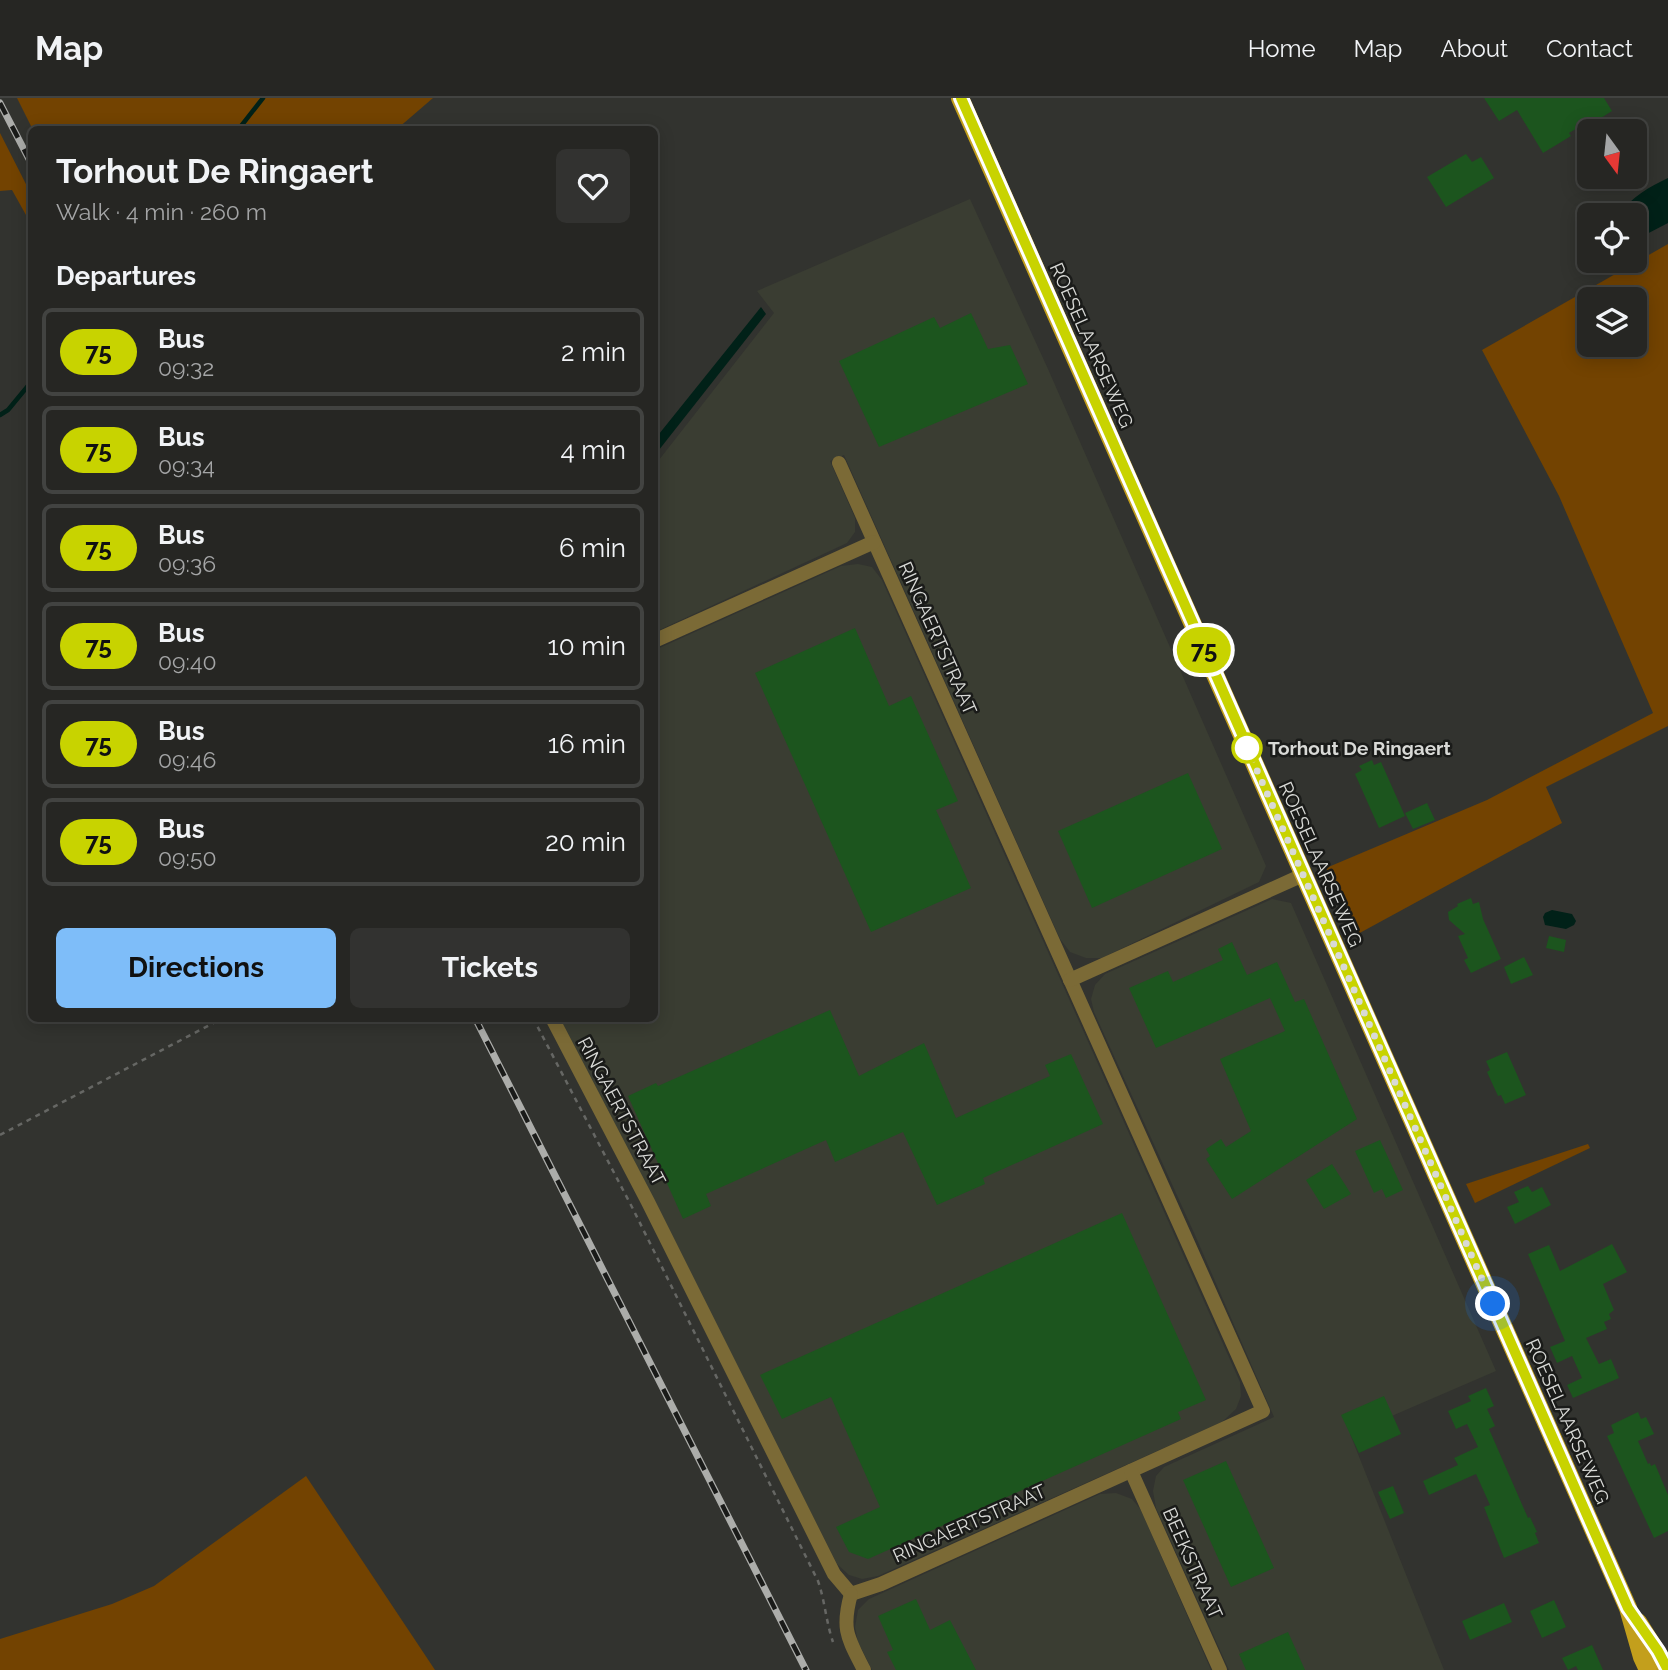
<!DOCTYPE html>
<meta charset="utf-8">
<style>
:root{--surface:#262623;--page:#323230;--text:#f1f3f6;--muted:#a4a5a6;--line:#424341;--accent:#7ebdf9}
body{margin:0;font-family:Raleway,sans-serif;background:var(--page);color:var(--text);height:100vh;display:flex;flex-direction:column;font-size:26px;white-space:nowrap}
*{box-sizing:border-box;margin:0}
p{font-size:23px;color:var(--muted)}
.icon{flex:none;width:38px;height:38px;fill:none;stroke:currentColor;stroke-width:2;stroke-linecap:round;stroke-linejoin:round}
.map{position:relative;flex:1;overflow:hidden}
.drawer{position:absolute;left:28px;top:28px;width:630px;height:896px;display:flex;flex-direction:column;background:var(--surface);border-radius:10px;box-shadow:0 4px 18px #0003,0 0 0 2px var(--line)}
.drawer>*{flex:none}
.badge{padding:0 14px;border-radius:23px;font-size:24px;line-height:46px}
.needle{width:46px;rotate:165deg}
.fabs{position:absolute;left:1577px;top:21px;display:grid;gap:14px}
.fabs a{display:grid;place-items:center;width:70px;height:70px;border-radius:10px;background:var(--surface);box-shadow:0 4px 18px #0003,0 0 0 2px var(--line);font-size:35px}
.you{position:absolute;width:35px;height:35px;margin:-18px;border:5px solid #fff;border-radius:50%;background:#1a73e8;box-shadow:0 0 0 10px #1a73e833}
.map>.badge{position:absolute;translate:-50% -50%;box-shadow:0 0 0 4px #fff}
h2{padding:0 28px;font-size:26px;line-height:63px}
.round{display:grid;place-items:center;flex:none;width:74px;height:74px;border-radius:10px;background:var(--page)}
.head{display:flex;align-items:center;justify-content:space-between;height:119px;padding:0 28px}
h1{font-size:33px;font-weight:700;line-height:52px}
.button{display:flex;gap:14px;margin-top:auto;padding:14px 28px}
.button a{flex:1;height:80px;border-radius:10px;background:var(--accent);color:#111;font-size:28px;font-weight:700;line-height:80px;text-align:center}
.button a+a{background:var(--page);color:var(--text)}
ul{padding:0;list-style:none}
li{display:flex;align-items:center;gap:21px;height:88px;margin:0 14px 10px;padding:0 14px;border:4px solid var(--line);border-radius:10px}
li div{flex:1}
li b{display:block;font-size:26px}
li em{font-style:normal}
li .badge{min-width:77px;font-weight:700;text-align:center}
header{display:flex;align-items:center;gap:42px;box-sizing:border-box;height:98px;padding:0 35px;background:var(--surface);border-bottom:2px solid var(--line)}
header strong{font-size:33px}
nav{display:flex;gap:38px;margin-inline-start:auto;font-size:24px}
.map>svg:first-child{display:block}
.built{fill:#3a3d32}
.green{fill:#734301;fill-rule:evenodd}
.water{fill:#012118}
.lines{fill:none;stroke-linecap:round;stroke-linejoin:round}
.stream{stroke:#012118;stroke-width:4.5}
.building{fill:#1c551e}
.path{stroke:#666764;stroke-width:2.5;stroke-dasharray:5 5;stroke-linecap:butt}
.street{stroke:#7b6a36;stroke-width:14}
.primary{stroke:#c39f1c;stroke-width:18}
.rail-casing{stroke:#acadaa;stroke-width:7}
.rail{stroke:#1a1b19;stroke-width:4.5;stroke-dasharray:13;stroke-linecap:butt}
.line-casing{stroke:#fff;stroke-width:16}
.line{stroke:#c8d300;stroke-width:10}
.walk{stroke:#d8d9d6;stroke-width:7;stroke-dasharray:0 12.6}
.stop-dot{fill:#fff;stroke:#c8d300;stroke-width:3.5}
.labels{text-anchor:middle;stroke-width:5;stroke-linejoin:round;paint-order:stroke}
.street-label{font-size:19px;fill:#d8d9d6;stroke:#1a1b19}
.stop-label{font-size:19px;font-weight:bold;fill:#d8d9d6;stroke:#1a1b19;text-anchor:start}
</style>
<header>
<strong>Map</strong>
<nav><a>Home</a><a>Map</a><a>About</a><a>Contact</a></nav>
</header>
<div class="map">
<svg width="1668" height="1572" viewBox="0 0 1668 1572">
<rect width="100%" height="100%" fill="#32332f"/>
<g class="built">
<polygon points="970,101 1048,271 1266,768 1259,784 1102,860 1086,860 1070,854 1060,841 844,357 830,363 855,420 855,434 847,445 655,534 655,367 774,215 757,193"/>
<polygon points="858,466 872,469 882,482 1240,1284 1241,1298 1236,1311 1222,1324 878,1478 862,1481 849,1477 837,1466 560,921 654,920 655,552 841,468"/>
<polygon points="1272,801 1291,805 1496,1273 1350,1336 1444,1572 1229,1572 1156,1410 1153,1393 1156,1378 1164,1369 1274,1319 1195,1137 1094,914 1091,901 1095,887 1105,876"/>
<polygon points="1116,1395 1132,1401 1141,1412 1211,1572 872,1572 858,1544 855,1529 858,1512 869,1501 1100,1396"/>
</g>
<g class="green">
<polygon points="17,0 433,0 397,31 33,32"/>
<polygon points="0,35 31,96 31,126 12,92 0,93"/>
<path d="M1668 146V628L1546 689 1562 725 1356 837 1326 770 1487 702 1653 615 1559 398 1482 252ZM1634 201V247H1589V201Z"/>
<polygon points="1588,1046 1590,1050 1475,1105 1466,1086"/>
<polygon points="306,1378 435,1572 0,1572 0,1541 112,1506 154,1488"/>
</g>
<g class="water">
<path d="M1668 80V125L1639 140 1635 136 1634 117 1619 116C1632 99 1649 89 1668 80Z"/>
<polygon points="761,209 766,216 655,357 655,341"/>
<polygon points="1552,812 1572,816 1576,823 1574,827 1566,831 1545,827 1543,819 1545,815"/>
</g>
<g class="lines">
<g class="stream">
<polyline points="238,32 263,0"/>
<polyline points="0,317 8,312 32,283"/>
</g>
</g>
<g class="building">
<polygon points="1484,0 1604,0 1612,13 1596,23 1594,20 1569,35 1571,38 1543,55 1517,12 1499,23"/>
<polygon points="1466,56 1472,64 1481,59 1494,80 1446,109 1427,79"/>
<polygon points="971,215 988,251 1010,247 1028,286 879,349 839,263 934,219 940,230"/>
<polygon points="855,530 889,608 911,598 958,703 936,712 971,790 871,834 755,575"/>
<polygon points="1372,662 1374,667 1381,664 1405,718 1379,730 1355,676 1362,672 1359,668"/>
<polygon points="1188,675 1222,751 1092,810 1058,733"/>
<polygon points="1427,705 1435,722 1413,731 1405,715"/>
<polygon points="1471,800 1473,806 1479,804 1483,821 1501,861 1471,875 1464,862 1468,860 1458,838 1465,836 1449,822 1448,814 1458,808 1457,806"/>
<polygon points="1549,838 1566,842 1564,854 1546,850"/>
<polygon points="1232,844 1247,877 1277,864 1295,904 1304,901 1357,1021 1232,1101 1206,1061 1210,1058 1206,1051 1221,1041 1226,1049 1251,1033 1220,961 1285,933 1270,900 1156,950 1129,890 1168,873 1173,884 1223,862 1218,851"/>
<polygon points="1524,859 1533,877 1511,886 1504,869"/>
<polygon points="830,912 859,978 924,945 956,1020 1050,978 1045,967 1071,956 1103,1026 983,1080 985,1086 937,1107 903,1034 835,1064 826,1042 706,1096 711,1108 683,1121 628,998 656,985 658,988"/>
<polygon points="1507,954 1526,997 1505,1006 1501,997 1498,998 1487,974 1490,972 1486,963"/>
<polygon points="1380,1042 1403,1092 1386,1100 1382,1091 1374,1095 1355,1053"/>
<polygon points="1332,1066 1351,1096 1324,1111 1306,1082"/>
<polygon points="1528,1088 1532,1094 1542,1089 1551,1107 1515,1126 1507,1109 1519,1104 1514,1094"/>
<polygon points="1122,1115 1206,1302 1178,1314 1181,1321 868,1461 849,1454 836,1429 880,1409 831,1299 782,1321 760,1277"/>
<polygon points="1612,1146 1627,1174 1603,1186 1614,1212 1609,1216 1611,1221 1604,1224 1607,1231 1586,1240 1599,1266 1611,1261 1619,1280 1573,1300 1567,1287 1582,1280 1572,1258 1557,1265 1550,1249 1565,1243 1528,1156 1549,1147 1560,1173"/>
<polygon points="1486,1290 1494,1308 1487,1311 1495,1328 1489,1331 1528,1420 1530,1419 1537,1434 1535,1435 1539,1445 1504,1460 1484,1409 1490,1407 1476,1376 1429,1397 1423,1383 1458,1367 1454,1360 1478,1349 1467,1326 1456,1331 1448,1313 1471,1303 1468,1298"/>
<polygon points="1384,1298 1401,1336 1359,1355 1341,1317"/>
<polygon points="1638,1314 1641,1321 1646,1319 1654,1336 1638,1343 1648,1366 1650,1365 1651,1368 1655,1366 1668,1397 1668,1433 1654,1440 1607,1338 1614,1335 1611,1327"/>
<polygon points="1226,1363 1274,1470 1231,1489 1183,1382"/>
<polygon points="1393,1388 1404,1415 1390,1421 1378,1394"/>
<polygon points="916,1501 930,1532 950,1522 976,1572 896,1572 887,1554 893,1552 878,1518"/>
<polygon points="1554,1502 1566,1529 1542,1540 1530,1513"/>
<polygon points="1504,1505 1512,1524 1470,1542 1462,1523"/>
<polygon points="1288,1534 1305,1572 1246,1572 1239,1556"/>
<polygon points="1592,1547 1603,1572 1578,1572 1576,1568 1568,1572 1562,1560"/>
</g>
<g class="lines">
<g class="path">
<path d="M533 920 633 1111 818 1483C825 1503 826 1524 833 1544"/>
<polyline points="0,1037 223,920"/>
</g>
<g class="street">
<polyline points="839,365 1263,1313 881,1486 851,1496"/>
<polyline points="654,543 874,444"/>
<polyline points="1070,882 1303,777"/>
<polyline points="552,920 648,1104 834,1476 851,1496"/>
<polyline points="1131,1373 1220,1572"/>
<path d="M851 1496C841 1532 848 1540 864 1572"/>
</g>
<g class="primary">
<polyline points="960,0 1628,1510 1642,1559 1648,1572"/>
<polyline points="1638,1524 1668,1572"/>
</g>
<g class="rail-casing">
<g id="rail">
<polyline points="0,5 32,67"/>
<polyline points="475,920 806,1572"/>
</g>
</g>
<use href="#rail" class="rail"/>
</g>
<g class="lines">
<g class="line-casing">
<polyline id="line" points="961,0 1628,1510 1658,1553 1668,1572"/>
</g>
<use href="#line" class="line"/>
<polyline class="walk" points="1247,650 1493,1206"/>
</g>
<circle class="stop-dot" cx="1247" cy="650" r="14"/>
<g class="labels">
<g class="street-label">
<text transform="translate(1092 247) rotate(66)" y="7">ROESELAARSEWEG</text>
<text transform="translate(938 540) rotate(66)" y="7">RINGAERTSTRAAT</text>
<text transform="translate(1321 766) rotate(66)" y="7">ROESELAARSEWEG</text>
<text transform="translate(622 1013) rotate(62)" y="7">RINGAERTSTRAAT</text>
<text transform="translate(1568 1323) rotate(66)" y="7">ROESELAARSEWEG</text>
<text transform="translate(969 1425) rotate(-24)" y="7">RINGAERTSTRAAT</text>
<text transform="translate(1193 1465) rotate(66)" y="7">BEEKSTRAAT</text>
</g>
<g class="stop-label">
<text x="1268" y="657">Torhout De Ringaert</text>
</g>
</g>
</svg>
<div class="fabs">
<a><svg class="needle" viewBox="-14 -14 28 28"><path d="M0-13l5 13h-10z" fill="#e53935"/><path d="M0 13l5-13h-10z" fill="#a4a5a6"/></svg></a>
<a><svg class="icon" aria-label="locate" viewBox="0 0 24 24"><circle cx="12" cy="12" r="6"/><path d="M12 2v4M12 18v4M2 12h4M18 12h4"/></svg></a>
<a><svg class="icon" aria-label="layers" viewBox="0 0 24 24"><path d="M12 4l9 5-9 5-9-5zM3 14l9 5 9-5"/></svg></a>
</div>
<div class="you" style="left:1493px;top:1206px"></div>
<b class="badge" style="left:1204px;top:552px;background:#c8d300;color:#111">75</b>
<section class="drawer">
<div class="head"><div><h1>Torhout De Ringaert</h1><p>Walk · 4 min · 260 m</p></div><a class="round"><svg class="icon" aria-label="heart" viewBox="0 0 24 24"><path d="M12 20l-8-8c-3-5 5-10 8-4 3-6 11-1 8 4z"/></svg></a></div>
<h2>Departures</h2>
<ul>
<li><span class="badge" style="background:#c8d300;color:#111">75</span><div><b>Bus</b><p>09:32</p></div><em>2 min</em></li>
<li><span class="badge" style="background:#c8d300;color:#111">75</span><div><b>Bus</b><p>09:34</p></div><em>4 min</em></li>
<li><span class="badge" style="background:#c8d300;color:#111">75</span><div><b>Bus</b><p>09:36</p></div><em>6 min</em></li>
<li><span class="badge" style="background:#c8d300;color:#111">75</span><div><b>Bus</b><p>09:40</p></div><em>10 min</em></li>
<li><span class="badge" style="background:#c8d300;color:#111">75</span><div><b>Bus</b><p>09:46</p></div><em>16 min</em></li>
<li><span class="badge" style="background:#c8d300;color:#111">75</span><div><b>Bus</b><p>09:50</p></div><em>20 min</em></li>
</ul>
<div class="button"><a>Directions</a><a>Tickets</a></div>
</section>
</div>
